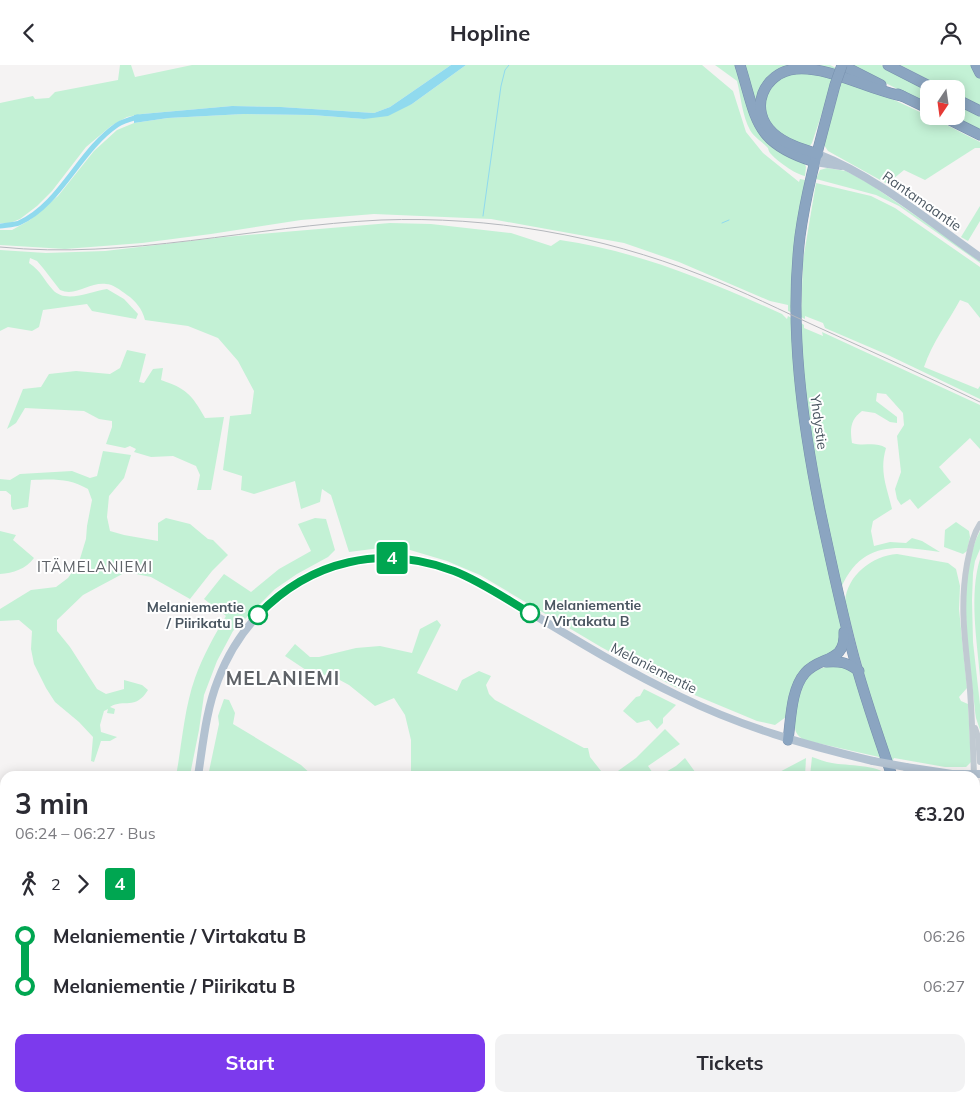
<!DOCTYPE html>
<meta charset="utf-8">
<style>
:root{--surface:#fff;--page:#f2f2f3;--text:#2b2b33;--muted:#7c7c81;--accent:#7c3aed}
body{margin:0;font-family:Mulish,sans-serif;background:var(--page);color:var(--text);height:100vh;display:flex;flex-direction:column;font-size:19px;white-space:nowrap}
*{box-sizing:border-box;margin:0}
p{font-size:16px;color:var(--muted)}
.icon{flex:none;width:28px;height:28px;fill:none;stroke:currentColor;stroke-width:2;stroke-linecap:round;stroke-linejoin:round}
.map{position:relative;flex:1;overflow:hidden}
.panel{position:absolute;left:0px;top:706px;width:980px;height:331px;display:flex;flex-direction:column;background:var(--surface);border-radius:15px 15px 0 0;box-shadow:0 2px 12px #0003}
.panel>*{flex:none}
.badge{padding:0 10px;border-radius:4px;font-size:18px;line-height:32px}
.needle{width:32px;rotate:193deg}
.tools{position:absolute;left:920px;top:15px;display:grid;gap:10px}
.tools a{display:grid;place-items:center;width:45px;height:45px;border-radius:10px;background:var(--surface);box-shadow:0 2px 12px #0003;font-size:25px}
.map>.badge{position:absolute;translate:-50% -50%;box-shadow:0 0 0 2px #fff}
.legs{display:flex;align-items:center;gap:8px;height:55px;padding:0 15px;font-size:16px}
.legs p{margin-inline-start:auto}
.headline{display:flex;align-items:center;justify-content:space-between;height:85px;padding:0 15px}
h1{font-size:28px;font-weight:700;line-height:38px}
.cta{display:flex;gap:10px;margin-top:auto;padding:10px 15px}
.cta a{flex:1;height:58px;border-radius:10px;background:var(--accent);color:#fff;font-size:20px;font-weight:700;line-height:58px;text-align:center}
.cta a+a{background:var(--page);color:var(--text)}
ul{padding:0 15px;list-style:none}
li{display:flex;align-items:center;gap:18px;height:50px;font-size:19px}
li i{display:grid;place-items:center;width:8px;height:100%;margin:0 6px;background:currentColor}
li i::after{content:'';width:12px;height:12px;margin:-6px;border:4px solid;border-radius:50%;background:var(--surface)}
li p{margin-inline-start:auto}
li:first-child i{background:linear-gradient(#0000 50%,currentColor 0)}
li:last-child i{background:linear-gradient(currentColor 50%,#0000 0)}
header{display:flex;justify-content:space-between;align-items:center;height:65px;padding:0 15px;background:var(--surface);font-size:22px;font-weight:700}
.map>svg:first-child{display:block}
.commercial{fill:#fdf9ef}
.green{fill:#c3f1d5}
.water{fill:#90daee}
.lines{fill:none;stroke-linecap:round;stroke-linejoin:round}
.stream{stroke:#90daee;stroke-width:1}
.canal{stroke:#90daee;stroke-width:5}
.highway-casing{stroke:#7690ad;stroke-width:11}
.minor{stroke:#c1cad2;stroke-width:6}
.major{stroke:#b3c2d1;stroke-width:8}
.highway{stroke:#8ba5c1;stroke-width:10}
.rail{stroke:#b5b8bd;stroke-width:1}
.highway-bridge-casing{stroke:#7690ad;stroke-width:11;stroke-linecap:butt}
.major-bridge{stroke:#b3c2d1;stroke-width:8}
.highway-bridge{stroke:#8ba5c1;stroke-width:10}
.line-1-casing{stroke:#fff;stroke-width:11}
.line-1{stroke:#00a651;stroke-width:8}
.stop-1-dot{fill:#fff;stroke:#00a651;stroke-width:2.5}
.labels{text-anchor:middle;stroke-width:4;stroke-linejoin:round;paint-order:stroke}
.street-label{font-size:14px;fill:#4a5661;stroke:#fff}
.stop-label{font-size:14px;font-weight:bold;fill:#4a5661;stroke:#fff;text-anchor:start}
.neighbourhood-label{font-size:15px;letter-spacing:1px;fill:#5f6368;stroke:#fff}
.district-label{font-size:19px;font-weight:bold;letter-spacing:1px;fill:#5f6368;stroke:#fff}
</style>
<header><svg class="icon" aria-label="back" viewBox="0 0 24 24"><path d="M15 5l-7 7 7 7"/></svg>Hopline<svg class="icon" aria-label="person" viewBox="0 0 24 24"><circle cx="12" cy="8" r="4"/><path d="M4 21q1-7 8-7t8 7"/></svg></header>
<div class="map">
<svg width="980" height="1037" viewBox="0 0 980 1037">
<rect width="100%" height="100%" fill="#f5f3f3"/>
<polygon class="commercial" points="0,971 5,974 5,1030 0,1027"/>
<g class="green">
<polygon points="120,0 131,0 135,12 192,0 451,0 390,42 374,48 281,42 232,41 142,49 127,52 111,61 86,82 52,126 37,141 20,154 10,158 0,158 0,38 33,31 35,34 49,33 55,27 118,15"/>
<polygon points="466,0 702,0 733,26 746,67 763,88 799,117 800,114 805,115 798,160 793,248 788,246 788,240 770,236 679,197 624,178 491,154 374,149 301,155 211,169 142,178 65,184 0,180 0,165 12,165 30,155 58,131 94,86 117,65 134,58 168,53 244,49 312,50 364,54 412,39"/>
<path d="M715 0H737L751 53 804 97 806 102 805 111C795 109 777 96 770 88 767 83 770 85 766 81 761 76 754 72 750 65 742 50 741 32 737 16Z"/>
<polygon points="743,0 830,0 861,15 817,3 770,12 759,56"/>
<polygon points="850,0 881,0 929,24 929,40"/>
<polygon points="900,0 973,0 980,13 980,42 956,29 956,24 946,24"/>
<path d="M788 7H808L834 12 812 78 809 82C799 81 793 77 784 71 760 56 764 51 766 24Z"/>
<path d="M842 15C891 31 935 54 980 77V83H975L925 115 904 105 893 114 936 146 941 153 891 121 828 86 824 80Z"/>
<polygon points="956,38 980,50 980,67 950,51 956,51"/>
<polygon points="827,103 846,106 870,119 980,195 980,198 899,141 876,130 816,114 820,105"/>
<path d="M816 118 871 131 895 143 980 202V253L968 238 960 235C948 257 932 278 924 302L978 324 980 321V334L888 290 825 263 823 258 805 251V254L801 252 803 195Z"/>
<polygon points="980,141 980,156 968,176 961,172"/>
<path d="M390 158 431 159 511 168 551 181 560 175C638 186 711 217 782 249L787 254 788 251 793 254 842 567C840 592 819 597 800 607 790 620 789 637 786 652L775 660 757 656 673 621 601 582 480 510 447 496 410 485 388 482 349 487 331 430 322 424 320 437 301 444 295 416 254 429 241 425 242 411 223 405 230 351 251 349 254 326 238 296 218 273 188 261 145 255C142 244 136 236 127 230 120 225 113 219 106 219 89 217 76 232 60 225L43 203 37 196 30 193 29 198C42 207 43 214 53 225 66 239 91 226 107 224L124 234 138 249 136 254 92 246 87 239 43 245 39 262 32 266 8 262 0 266V185L46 188 105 186 225 172Z"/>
<path d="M801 258 804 260V263L823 271 822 267 980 340V384L970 373 939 402 951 417 918 444 910 434 901 440 897 434 895 424 901 407 897 371 904 360 903 348 886 329 877 328 876 336 897 352V358L890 357 875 348 862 346C850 355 850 364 852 378 864 382 875 376 886 383 879 407 887 422 892 444L873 456 871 466 874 481 890 477 906 478 912 473 922 476 940 487C897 481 862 475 841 523 820 436 803 348 801 258Z"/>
<path d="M127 285 146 289 139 317 144 318 153 304 163 303 161 315C187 324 191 329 205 353L224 352 211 425H197L200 410 196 401 173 391 151 392 134 387 136 384 130 381 125 383 106 379 112 362V356L99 354 84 346 25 343 16 358 7 364 23 324 41 322 49 309 76 306 110 309 120 303Z"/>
<path d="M103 386 131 390 124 413 109 431 107 452 110 466 124 470 158 476V458L166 453 190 459 208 474 213 475 228 490 212 506 190 534 151 512 126 507 83 530 57 555V566L70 582 97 624 106 629 124 624V615L142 620 148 625C135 646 124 633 110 642L115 644 114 649 107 648 108 644 104 646 100 660 101 667 117 672 110 676H101L94 697 91 696 93 672 79 657 55 637 46 623 34 599 31 584 32 566 19 555 0 556V544L31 525 56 522 68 513 79 497 86 474 87 461 92 435 88 424C69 413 53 414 31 415L28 442 13 445 11 441V430L6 426H0V414L10 415 20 409 72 406 90 413 97 411Z"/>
<path d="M315 453 326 454 335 485 328 492 297 509 275 524 233 566 217 596 204 630 199 665 190 710 176 711C182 679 184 644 195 613 203 591 214 571 226 551L204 534 224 509 251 527 279 504 311 486 298 459Z"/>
<polygon points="956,457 969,466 970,472 967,486 963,489 944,482 945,465"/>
<path d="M0 466 16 470 13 475 34 493C26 504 13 508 0 509Z"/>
<path d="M980 466V484L975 496 973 508 972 535 973 577 980 640V665L976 653C971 600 954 515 980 466Z"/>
<path d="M897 489 948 498 956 504 960 521 959 544 967 623 959 632 961 636 968 639 971 697 966 702H945L894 693 892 697 867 620 845 537C847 510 872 491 897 489Z"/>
<path d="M980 494V612C977 575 969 530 980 494Z"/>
<polygon points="437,555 441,560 417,608 457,626 462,615 479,606 491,611 486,620 489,629 495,635 584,683 588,683 590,692 605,711 412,711 411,708 411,675 405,650 394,633 375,641 349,620 336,613 306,605 285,591 295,579 310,592 319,592 356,583 380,581 412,588 420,564"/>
<path d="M842 600 854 608 883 695 879 694V692L804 675C801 673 798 671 796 667 792 656 800 619 809 611 817 602 830 601 842 600Z"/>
<polygon points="644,624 676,640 663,653 663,658 657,664 649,655 637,658 623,646 636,632 640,631"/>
<polygon points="224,634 229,635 235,648 233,659 301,700 313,711 208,711 219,659 218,651"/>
<polygon points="665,664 680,679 648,701 655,711 611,711 636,693"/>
<path d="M812 692C819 694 825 697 832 698 846 701 880 699 887 711H810Z"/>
<polygon points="685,693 698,711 659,711 676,701"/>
<polygon points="806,693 805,711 772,711"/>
<polygon points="975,794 980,799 980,914 975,904"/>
<polygon points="0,795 5,797 5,974 0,971"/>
<polygon points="975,923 980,933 980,1037 934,1037 931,1033 975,1032"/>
<polygon points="502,1032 504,1037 362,1037 361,1033"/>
<polygon points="789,1032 826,1033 826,1037 784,1037"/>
<polygon points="550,1033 550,1032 608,1033 606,1037 549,1037"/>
<polygon points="680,1033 714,1033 714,1037 673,1037"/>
<polygon points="838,1033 900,1033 916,1037 838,1037"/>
</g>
<polygon class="water" points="451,0 466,0 412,39 388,51 364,54 312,50 244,49 168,53 134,58 134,50 142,49 232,41 281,42 374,48 390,42"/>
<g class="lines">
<g class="stream">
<polyline points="483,151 501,21 505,5 509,0"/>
<polyline points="722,158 729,155"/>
<polyline points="0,827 5,829"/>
<polyline points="0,954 5,957"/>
</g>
<path class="canal" d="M0 161C6 160 14 160 19 158 60 140 79 86 117 60 123 56 131 54 138 52"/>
<g class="highway-casing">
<g id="highway">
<path d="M740 0C757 54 753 78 815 97"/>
<polyline points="842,0 881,20"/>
<polyline points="888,0 935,24"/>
<polyline points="976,0 980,8"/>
<path d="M835 20C822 70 807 120 800 171 789 262 802 356 820 445 830 492 840 539 852 585 863 628 878 670 892 711"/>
<polyline points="898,29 929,44"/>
<polyline points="956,34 980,46"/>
<polyline points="942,51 980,70"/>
<path d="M818 89C802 84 785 79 773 68 748 45 763 7 796 4 829 1 869 25 902 31"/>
<path d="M826 597C841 596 846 597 859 606"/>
<path d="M788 675C791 654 791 624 805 608 820 590 846 599 844 567"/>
<polyline points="975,780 980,780"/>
<polyline points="975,788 980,787"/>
<polyline points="975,915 980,925"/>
</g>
</g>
<g class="minor">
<polyline points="975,663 978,672 980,697"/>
<path d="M974 710C973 681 972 653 970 625 966 580 959 544 967 499 970 485 972 471 980 459"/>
</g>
<g class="major">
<path d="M818 89C877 112 928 156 980 192"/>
<polyline points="815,97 841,101"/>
<polyline points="906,702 952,709 980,709"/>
<path d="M198 711C203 679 206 645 218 615 254 519 357 466 454 506 479 516 503 532 526 545 576 575 626 606 679 631 742 662 805 680 873 696"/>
<polyline points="975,717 980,759"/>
<polyline points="0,781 5,783"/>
<polyline points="358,1032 359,1037"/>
<polyline points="65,1037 66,1032"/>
</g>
<use href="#highway" class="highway"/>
<path class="rail" d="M0 182C127 195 254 161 381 155 490 151 600 170 701 210 743 226 782 246 822 264 875 288 928 312 980 337"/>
<g class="highway-bridge-casing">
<polyline id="highway-bridge" points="835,20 842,0"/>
</g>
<polyline class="major-bridge" points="873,696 906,702"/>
<use href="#highway-bridge" class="highway-bridge"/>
</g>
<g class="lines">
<g class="line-1-casing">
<path id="line-1" d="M258 550C311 495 382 479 454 506 480 516 506 534 530 548"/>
</g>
<use href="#line-1" class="line-1"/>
</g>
<g class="stop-1-dot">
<circle cx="530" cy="548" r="9"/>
<circle cx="258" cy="550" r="9"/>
</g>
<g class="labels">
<g class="street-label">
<text transform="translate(922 136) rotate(35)" y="5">Rantamaantie</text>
<text transform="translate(819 357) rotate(82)" y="5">Yhdystie</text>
<text transform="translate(654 603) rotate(27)" y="5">Melaniementie</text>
</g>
<g class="stop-label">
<text x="544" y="545">Melaniementie<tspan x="544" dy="16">/ Virtakatu B</tspan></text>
<text x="244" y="547" text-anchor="end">Melaniementie<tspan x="244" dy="16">/ Piirikatu B</tspan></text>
</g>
<g class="neighbourhood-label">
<text x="95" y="507">ITÄMELANIEMI</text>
</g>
<g class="district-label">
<text x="283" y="620">MELANIEMI</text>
</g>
</g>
</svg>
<div class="tools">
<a><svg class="needle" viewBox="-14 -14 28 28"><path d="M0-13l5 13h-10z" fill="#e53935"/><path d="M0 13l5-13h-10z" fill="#7c7c81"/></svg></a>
</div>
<b class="badge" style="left:392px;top:493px;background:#00a651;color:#fff">4</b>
<section class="panel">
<div class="headline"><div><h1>3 min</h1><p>06:24 – 06:27 · Bus</p></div><b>€3.20</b></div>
<div class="legs"><svg class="icon" aria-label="walk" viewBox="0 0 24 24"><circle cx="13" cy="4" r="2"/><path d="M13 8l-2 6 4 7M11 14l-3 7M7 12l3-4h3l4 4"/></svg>2<svg class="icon" aria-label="forward" viewBox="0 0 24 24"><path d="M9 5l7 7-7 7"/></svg><b class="badge" style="background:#00a651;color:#fff">4</b></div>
<ul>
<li><i style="color:#00a651"></i><b>Melaniementie / Virtakatu B</b><p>06:26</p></li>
<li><i style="color:#00a651"></i><b>Melaniementie / Piirikatu B</b><p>06:27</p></li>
</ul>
<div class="cta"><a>Start</a><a>Tickets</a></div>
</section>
</div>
